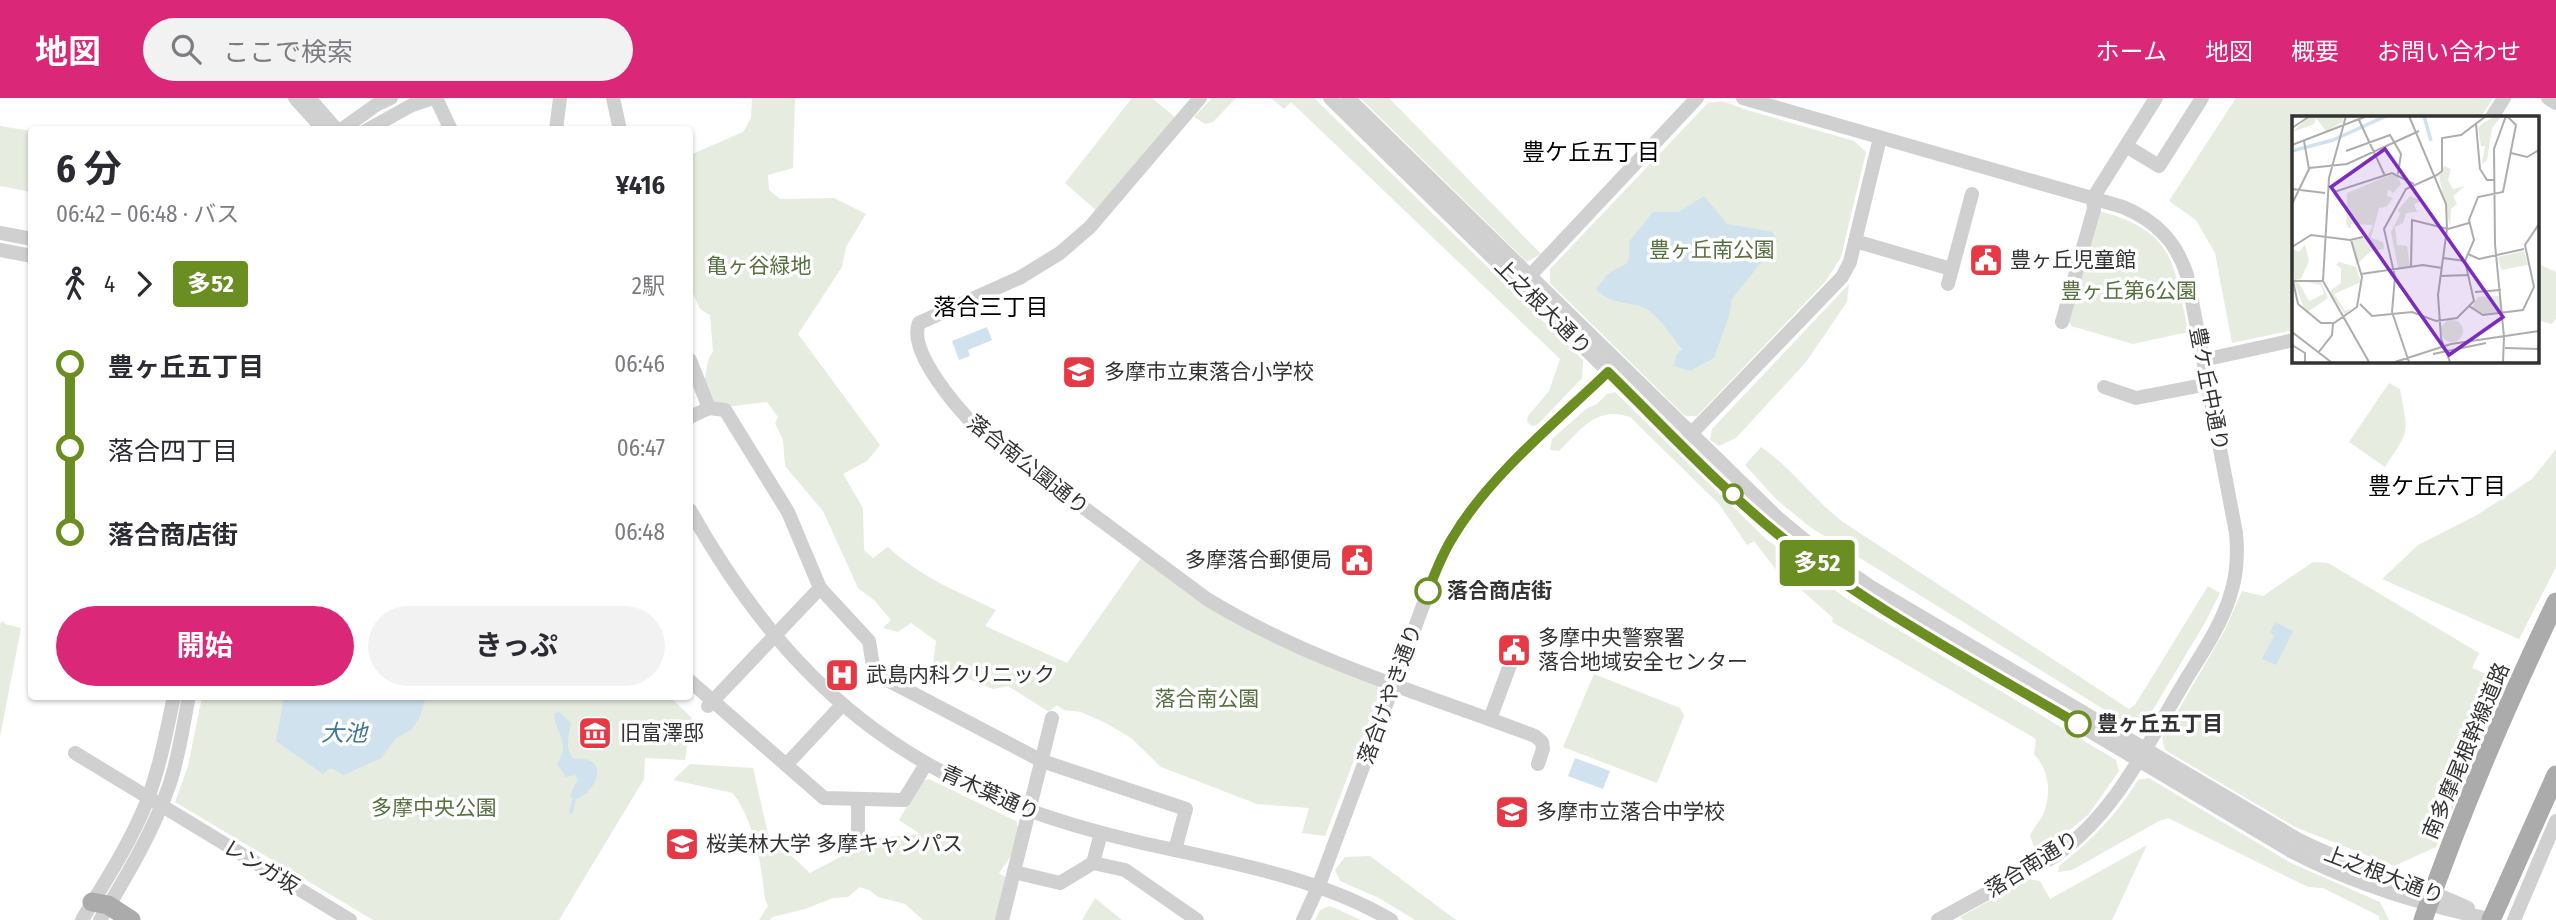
<!DOCTYPE html>
<html lang="ja">
<meta charset="utf-8">
<style>
:root{--surface:#fff;--page:#f2f2f3;--text:#2b2b33;--muted:#7c7c81;--accent:#db2777}
body{margin:0;font-family:"Fira Sans Condensed","Noto Sans JP",sans-serif;background:var(--page);color:var(--text);height:100vh;display:flex;flex-direction:column;font-size:26px;white-space:nowrap}
*{box-sizing:border-box;margin:0}
p{font-size:23px;color:var(--muted)}
.icon{flex:none;width:38px;height:38px;fill:none;stroke:currentColor;stroke-width:2;stroke-linecap:round;stroke-linejoin:round}
.map{position:relative;flex:1;overflow:hidden}
.drawer{position:absolute;left:28px;top:28px;width:665px;height:574px;display:flex;flex-direction:column;background:var(--surface);border-radius:7px;box-shadow:0 2px 5px #0004}
.drawer>*{flex:none}
.badge{padding:0 14px;border-radius:5px;font-size:24px;line-height:46px}
.map>.badge{position:absolute;translate:-50% -50%;box-shadow:0 0 0 4px #fff}
.legs{display:flex;align-items:center;gap:10px;height:77px;padding:0 28px;font-size:23px}
.legs p{margin-inline-start:auto}
.headline{display:flex;align-items:center;justify-content:space-between;height:119px;padding:0 28px}
h1{font-size:38px;font-weight:700;line-height:52px}
.cta{display:flex;gap:14px;margin-top:auto;padding:14px 28px}
.cta a{flex:1;height:80px;border-radius:42px;background:var(--accent);color:#fff;font-size:28px;font-weight:700;line-height:80px;text-align:center}
.cta a+a{background:var(--page);color:var(--text)}
ul{padding:0 28px;list-style:none}
li{display:flex;align-items:center;gap:24px;height:84px;font-size:26px}
li i{display:grid;place-items:center;width:10px;height:100%;margin:0 9px;background:currentColor}
li i::after{content:'';width:18px;height:18px;margin:-9px;border:5px solid;border-radius:50%;background:var(--surface)}
li p{margin-inline-start:auto}
li:first-child i{background:linear-gradient(#0000 50%,currentColor 0)}
li:last-child i{background:linear-gradient(currentColor 50%,#0000 0)}
header{display:flex;align-items:center;gap:42px;box-sizing:border-box;height:98px;padding:0 35px;background:var(--accent);color:#fff}
header strong{font-size:33px}
nav{display:flex;gap:38px;margin-inline-start:auto;font-size:24px}
.search{width:490px;height:63px;background:var(--page);display:flex;align-items:center;gap:18px;box-sizing:border-box;padding:0 24px;border-radius:38px;color:var(--muted);font-size:26px}
.map>svg:first-child{display:block}
.green{fill:#e6ecdf}
.water{fill:#cfe2ee}
.lines{fill:none;stroke-linecap:round;stroke-linejoin:round}
.stream{stroke:#cfe2ee;stroke-width:3.5}
.minor{stroke:#d0d0d0;stroke-width:14}
.major{stroke:#ababab;stroke-width:19}
.line-1-casing{stroke:#fff;stroke-width:16}
.line-1{stroke:#6b8e23;stroke-width:10}
.stop-1-dot{fill:#fff;stroke:#6b8e23;stroke-width:3.5}
.labels{text-anchor:middle;stroke-width:7;stroke-linejoin:round;paint-order:stroke}
.park-label{font-size:21px;fill:#56703f;stroke:#fff}
.poi-label{font-size:21px;fill:#333;stroke:#fff;text-anchor:start}
.street-label{font-size:21px;fill:#333;stroke:#fff}
.stop-label{font-size:21px;font-weight:bold;fill:#333;stroke:#fff;text-anchor:start}
.neighbourhood-label{font-size:23px;fill:#000;stroke:#fff}
.water-label{font-size:23px;font-style:italic;fill:#3f7597;stroke:#fff}
.inset-river{fill:none;stroke:#cfe2ee;stroke-width:3.5}
.inset-road{fill:none;stroke:#adadad;stroke-width:2}
.view{fill:#7b2cbf;fill-opacity:0.15;stroke:#7b2cbf;stroke-width:3.5}
.inset-edge{fill:none;stroke:#333;stroke-width:3.5}
</style>
<header>
<strong>地図</strong>
<div class="search"><svg class="icon" aria-label="search" viewBox="0 0 24 24"><circle cx="10" cy="10" r="6"/><path d="M15 15l6 6"/></svg>ここで検索</div>
<nav><a>ホーム</a><a>地図</a><a>概要</a><a>お問い合わせ</a></nav>
</header>
<div class="map">
<svg width="2556" height="822" viewBox="0 0 2556 822">
<rect width="100%" height="100%" fill="#fff"/>
<g class="green">
<path d="M752 0H795L793 70 768 77 769 92 780 101 834 100 866 116 846 149 842 169 798 236 880 347 867 363 843 376 863 410 864 452 873 460 888 449C920 479 957 493 996 512L985 528 1067 565 1141 460C1176 485 1210 512 1248 532 1289 554 1334 569 1377 586L1380 594 1325 738 1302 735 1309 710 1257 706 1161 669 1131 640 1106 625 1081 614 1063 612 1057 607 1049 614 1008 588 993 591 962 578 954 586 932 574 936 543 911 525 898 534 883 530 891 522 875 503 858 490 823 413 785 368 783 342 775 325 778 319 767 304 726 309 708 304 704 287 708 262 713 253 710 217 700 211 690 189V57L743 34 751 20Z"/>
<polygon points="1132,0 1152,0 1176,20 1097,113 1065,85"/>
<polygon points="1212,0 1236,0 1213,24 1205,26 1194,19"/>
<polygon points="1271,0 1314,0 1583,262 1582,280 1538,326 1532,328 1527,324 1528,318 1549,293 1560,261 1291,4 1284,11"/>
<polygon points="1360,0 1389,0 1541,156 1527,164"/>
<polygon points="2236,0 2493,0 2481,19 2294,19 2293,232 2232,245 2215,155 2196,122 2169,103"/>
<polygon points="1722,3 1747,12 1854,43 1866,54 1841,159 1826,183 1697,318 1685,318 1550,185 1550,171 1708,5"/>
<polygon points="0,28 31,33 31,94 0,88"/>
<path d="M2099 113C2175 133 2174 165 2188 234L2133 246 2071 228 2069 222Z"/>
<polygon points="2537,165 2556,174 2556,221 2552,226 2537,222"/>
<polygon points="1849,186 1847,204 1806,264 1736,340 1719,348 1710,342 1712,331"/>
<path d="M2389 285 2400 291C2408 335 2411 331 2385 369L2349 344Z"/>
<path d="M1615 294 1765 440 1847 501 2116 662 2119 673 2088 717 2045 752 2035 751 2030 738C2033 731 2038 725 2042 719 2052 698 2050 673 2034 656L2036 641 1832 524 1833 520 1788 480 1783 481 1754 443 1747 447 1719 406 1630 319C1596 307 1581 332 1559 353L1550 352 1552 341 1586 311 1597 306 1607 296Z"/>
<path d="M1761 349C1792 370 1813 401 1843 424L2129 611 2135 607 2208 488 2220 495 2206 523 2148 620 2134 630 1810 429 1777 402 1745 367Z"/>
<polygon points="2556,351 2556,469 2519,541 2382,481 2418,447 2477,417 2532,381"/>
<polygon points="2313,464 2328,465 2479,555 2472,570 2507,585 2436,749 2394,768 2295,729 2165,652 2162,640 2225,532 2242,493 2263,498"/>
<polygon points="4,523 5,526 21,530 0,639 0,525"/>
<polygon points="1594,576 1680,610 1684,618 1657,685 1563,649"/>
<polygon points="669,598 692,620 685,662 645,660 644,681 559,822 373,822 175,704 188,668 202,599"/>
<path d="M690 666 753 670 768 736 810 775 876 740 920 736 899 722 921 683 929 681 1016 723C1023 741 1010 761 999 775L1007 780 997 822H923L905 806 878 799 869 792 860 789 848 799 833 800 805 811 772 819 770 822H759L768 808 765 801C761 764 755 726 733 695L673 682Z"/>
<path d="M2149 680 2291 765 2380 804 2389 822H2379V818L2323 790 2308 789 2168 720 2159 723 2072 772 2058 774 2059 768C2093 741 2115 719 2138 682Z"/>
<polygon points="2147,747 2112,822 1963,822 1960,819 2029,781 2040,783 2050,801"/>
<polygon points="1370,758 1456,822 1415,822 1379,800 1340,783 1335,772 1345,759"/>
<polygon points="1095,800 1122,822 1082,822"/>
<polygon points="1330,808 1361,822 1315,822 1320,812"/>
</g>
<g class="water">
<path d="M1704 98 1727 126 1772 134 1778 143 1732 201 1729 218 1714 260 1690 273 1674 268 1676 258 1682 251C1674 241 1658 218 1648 212 1632 202 1610 208 1596 191 1600 187 1603 181 1607 177 1625 163 1631 173 1629 144L1653 114H1679Z"/>
<polygon points="987,229 992,242 968,252 970,258 959,262 952,243"/>
<polygon points="2275,524 2293,533 2276,567 2262,561 2274,538 2270,535"/>
<polygon points="284,599 284,598 426,599 420,619 411,632 396,640 381,660 344,677 333,671 328,671 323,676 276,643"/>
<path d="M559 614 571 625C569 637 564 652 574 661 613 658 596 696 574 702L570 698 578 681 575 677 566 679 557 666C571 645 556 636 554 616Z"/>
<polygon points="1575,660 1610,673 1603,691 1568,678"/>
</g>
<g class="lines">
<polyline class="stream" points="571,714 574,702"/>
<g class="minor">
<polyline points="295,0 324,32"/>
<polyline points="309,0 337,32"/>
<polyline points="436,0 451,32"/>
<polyline points="613,0 620,32"/>
<path d="M1200 0 1090 129 1060 155 1021 179 919 225C907 254 959 312 979 332L1207 501C1308 563 1424 596 1535 638L1542 644 1543 651 1538 666"/>
<path d="M1330 0 1736 399 1788 445 1863 498 2291 753C2356 787 2422 806 2493 822"/>
<path d="M1348 0 1779 421 1814 450 1871 489 2299 742C2354 770 2413 784 2468 810"/>
<path d="M1743 0 2123 109C2156 123 2176 143 2187 177L2236 435C2238 456 2237 478 2230 498 2220 531 2199 559 2182 588 2145 650 2116 715 2055 758L1938 822"/>
<polyline points="2548,0 2556,5"/>
<polyline points="2492,19 2504,0"/>
<polyline points="341,32 376,7 391,0"/>
<polyline points="367,32 412,7 433,0"/>
<polyline points="556,32 560,0"/>
<polyline points="2126,48 2159,68 2202,0"/>
<polyline points="0,135 32,141"/>
<polyline points="1855,143 1951,171"/>
<polyline points="0,152 32,158"/>
<polyline points="1524,184 1697,0"/>
<polyline points="1948,186 1972,96"/>
<polyline points="2062,224 2094,111 2093,100 2156,0"/>
<polyline points="690,262 709,310 725,312 788,414 820,490 869,543 874,575 1042,663 1186,711 1175,752"/>
<polyline points="2203,262 2294,242"/>
<polyline points="2104,289 2136,300 2208,286"/>
<polyline points="690,319 709,310"/>
<polyline points="1683,344 1842,179 1850,164 1880,40"/>
<path d="M690 412C798 604 925 695 1138 744 1222 763 1317 778 1391 822"/>
<polyline points="690,583 824,700 904,702 926,666"/>
<polyline points="708,608 820,490"/>
<polyline points="1490,621 1510,567"/>
<polyline points="75,655 350,822"/>
<polyline points="786,667 842,607"/>
<polyline points="858,734 858,702"/>
<polyline points="1093,765 1101,735"/>
<polyline points="1014,774 1060,785 1093,765 1125,772 1197,822"/>
<path d="M82 822C104 785 128 749 145 708 159 673 166 636 174 598"/>
<path d="M100 822C126 779 152 736 169 688 179 659 183 628 189 598"/>
<polyline points="1002,822 1052,620"/>
<path d="M1303 822 1319 787 1434 478C1470 391 1549 333 1613 268"/>
<polyline points="2514,822 2556,723"/>
</g>
<g class="major">
<polyline points="92,804 108,807 131,822"/>
<path d="M2423 822C2461 713 2506 608 2556 504"/>
<polyline points="2491,822 2556,677"/>
</g>
</g>
<g class="lines">
<g class="line-1-casing">
<path id="line-1" d="M1428 493C1435 475 1442 456 1453 439 1489 378 1557 323 1608 274 1667 332 1724 394 1790 446 1879 515 1981 569 2078 626"/>
</g>
<use href="#line-1" class="line-1"/>
</g>
<defs>
<g id="civic-square" transform="scale(1.75)"><rect x="-9" y="-9" width="18" height="18" rx="4" fill="#e63946" stroke="#fff"/><path d="M-.6-6.5H3V-4.5H.6V-3L4-1V1h2V6H-6V1h2V-1L-.6-3ZM-1.2 2.5V6h2.4V2.5Z" fill="#fff"/></g>
<g id="school-square" transform="scale(1.75)"><rect x="-9" y="-9" width="18" height="18" rx="4" fill="#e63946" stroke="#fff"/><path d="M0-5L7-2L0 1L-7-2ZM-4 1L0 2.5L4 1V4Q0 6-4 4Z" fill="#fff"/></g>
<g id="hospital-square" transform="scale(1.75)"><rect x="-9" y="-9" width="18" height="18" rx="4" fill="#e63946" stroke="#fff"/><path d="M-5-5h3v3.5h4V-5h3V5h-3V1.5h-4V5h-3Z" fill="#fff"/></g>
<g id="museum-square" transform="scale(1.75)"><rect x="-9" y="-9" width="18" height="18" rx="4" fill="#e63946" stroke="#fff"/><path d="M0-6L6-3V-2H-6V-3ZM-5-1h2V3h-2ZM-1-1h2V3h-2ZM3-1h2V3H3ZM-6 4H6V6H-6Z" fill="#fff"/></g>
<g id="university-square" transform="scale(1.75)"><rect x="-9" y="-9" width="18" height="18" rx="4" fill="#e63946" stroke="#fff"/><path d="M0-5L7-2L0 1L-7-2ZM-4 1L0 2.5L4 1V4Q0 6-4 4Z" fill="#fff"/></g>
</defs>
<g fill-rule="evenodd">
<use href="#civic-square" x="1986" y="162"/>
<use href="#school-square" x="1079" y="274"/>
<use href="#civic-square" x="1357" y="462"/>
<use href="#civic-square" x="1514" y="552"/>
<use href="#hospital-square" x="842" y="577"/>
<use href="#museum-square" x="595" y="635"/>
<use href="#school-square" x="1512" y="714"/>
<use href="#university-square" x="682" y="746"/>
</g>
<g class="stop-1-dot">
<circle cx="1733" cy="396" r="9"/>
<circle cx="1428" cy="493" r="12"/>
<circle cx="2078" cy="626" r="12"/>
</g>
<g class="labels">
<g class="park-label">
<text x="1712" y="159">豊ヶ丘南公園</text>
<text x="759" y="175">亀ヶ谷緑地</text>
<text x="2129" y="200">豊ヶ丘第6公園</text>
<text x="1207" y="608">落合南公園</text>
<text x="434" y="717">多摩中央公園</text>
</g>
<g class="poi-label">
<text x="2010" y="169">豊ヶ丘児童館</text>
<text x="1104" y="281">多摩市立東落合小学校</text>
<text x="1332" y="469" text-anchor="end">多摩落合郵便局</text>
<text x="1538" y="547">多摩中央警察署<tspan x="1538" dy="24">落合地域安全センター</tspan></text>
<text x="866" y="584">武島内科クリニック</text>
<text x="620" y="642">旧富澤邸</text>
<text x="1536" y="721">多摩市立落合中学校</text>
<text x="706" y="753">桜美林大学 多摩キャンパス</text>
</g>
<g class="street-label">
<text transform="translate(1543 209) rotate(45)" y="7">上之根大通り</text>
<text transform="translate(2209 291) rotate(79)" y="7">豊ケ丘中通り</text>
<text transform="translate(1028 367) rotate(38)" y="7">落合南公園通り</text>
<text transform="translate(1390 596) rotate(-70)" y="7">落合けやき通り</text>
<text transform="translate(2466 653) rotate(-67)" y="7">南多摩尾根幹線道路</text>
<text transform="translate(990 695) rotate(24)" y="7">青木葉通り</text>
<text transform="translate(2032 766) rotate(-32)" y="7">落合南通り</text>
<text transform="translate(261 769) rotate(31)" y="7">レンガ坂</text>
<text transform="translate(2384 777) rotate(21)" y="7">上之根大通り</text>
</g>
<g class="stop-label">
<text x="1447" y="500">落合商店街</text>
<text x="2097" y="633">豊ヶ丘五丁目</text>
</g>
<g class="neighbourhood-label">
<text x="1591" y="62">豊ケ丘五丁目</text>
<text x="991" y="217">落合三丁目</text>
<text x="2437" y="396">豊ケ丘六丁目</text>
</g>
<g class="water-label">
<text x="344" y="643">大池</text>
</g>
</g>
<g transform="translate(2292 18)">
<rect width="247" height="247" fill="#fff"/>
<path d="M19 0H52L51 6 34 15 24 2 22 8 0 16ZM202 0 208 2 200 12 195 44 190 48 193 30H189L186 11ZM152 50 159 53 156 64 161 73 173 70 161 80 165 88 159 93 158 112 147 60ZM98 59H105L109 68 101 77 96 73 95 80 101 82 94 91 87 92 79 122 91 126 92 133 78 136 64 149 60 125 75 121 81 109 59 108V112H56L55 108 54 113 55 77ZM118 80 130 85 122 88 125 96 114 97 111 107 103 111 105 129 115 130 118 151 106 152 99 116 108 98 106 94ZM13 129 17 145 9 163 2 164 0 133 7 136ZM232 135 236 149 209 154 206 141ZM47 146 64 151 69 166 42 178 53 195 60 192 53 198 37 176 49 167V152L44 149ZM2 166 7 167 17 185 32 178 29 169 16 166H29L36 182 14 197ZM208 180 209 197 192 198 180 191 186 181ZM149 215a11 11 0 1 1 22 0a11 11 0 1 1-22 0Z" fill="#e6ecdf"/>
<path class="inset-river" d="M132 0 139 25M0 35 41 24 94 0"/>
<path class="inset-road" d="M54 0 37 62 31 165 77 246M117 0 154 88 155 113 146 179 149 222 158 246M67 4 93 60M184 8 188 53 195 64H203M0 12 18 0M0 29 75 0M54 35 98 19 109 38 106 58M219 37 235 41 247 34M17 52 55 48 127 15M145 59 150 55V22L169 19 194 0M0 73 33 77M42 76 100 57 122 68M0 88 17 53 12 25M0 131 19 119 58 124 71 121M176 138 187 143 232 133M151 142 173 145M119 152 120 104 156 113 177 107M69 158 131 149 150 152M148 160 177 159M0 165H32M1 165 6 188 29 207H42L65 191 70 161 59 124M183 176 209 174M68 188 80 200 120 196 144 205 165 202 182 185 173 145 182 124 177 104 186 81 211 76 224 9 215 0M177 190 191 199 231 194 242 171 233 129 247 108M0 216 39 246M212 221 203 128 202 33 214 0M0 229 13 237V246M213 232 247 233M26 237 40 219 41 208M141 238 194 227M103 246 159 228 247 215M117 246 100 196 103 161 92 113 114 73 145 59M211 246 212 221"/>
<path class="view" d="M93 33 211 201 157 239 39 71Z"/>
<rect width="247" height="247" class="inset-edge"/>
</g>
</svg>
<b class="badge" style="left:1817px;top:465px;background:#6b8e23;color:#fff">多52</b>
<section class="drawer">
<div class="headline"><div><h1>6 分</h1><p>06:42 – 06:48 · バス</p></div><b>¥416</b></div>
<div class="legs"><svg class="icon" aria-label="walk" viewBox="0 0 24 24"><circle cx="13" cy="4" r="2"/><path d="M13 8l-2 6 4 7M11 14l-3 7M7 12l3-4h3l4 4"/></svg>4<svg class="icon" aria-label="forward" viewBox="0 0 24 24"><path d="M9 5l7 7-7 7"/></svg><b class="badge" style="background:#6b8e23;color:#fff">多52</b><p>2駅</p></div>
<ul>
<li><i style="color:#6b8e23"></i><b>豊ヶ丘五丁目</b><p>06:46</p></li>
<li><i style="color:#6b8e23"></i><span>落合四丁目</span><p>06:47</p></li>
<li><i style="color:#6b8e23"></i><b>落合商店街</b><p>06:48</p></li>
</ul>
<div class="cta"><a>開始</a><a>きっぷ</a></div>
</section>
</div>
